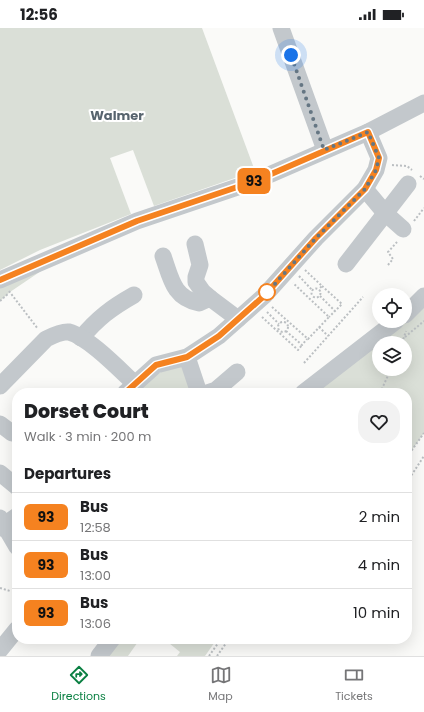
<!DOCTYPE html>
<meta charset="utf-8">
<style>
:root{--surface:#fff;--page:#f2f2f2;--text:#202124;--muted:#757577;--line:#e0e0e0;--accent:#0b8043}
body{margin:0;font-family:Poppins,sans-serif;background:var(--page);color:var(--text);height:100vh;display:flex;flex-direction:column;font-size:15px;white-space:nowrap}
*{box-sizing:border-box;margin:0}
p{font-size:13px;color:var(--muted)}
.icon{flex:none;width:22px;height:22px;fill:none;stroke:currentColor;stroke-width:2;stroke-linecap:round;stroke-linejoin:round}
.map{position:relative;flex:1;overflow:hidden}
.drawer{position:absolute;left:12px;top:360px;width:400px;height:256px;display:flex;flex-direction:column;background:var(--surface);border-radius:16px;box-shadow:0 4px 16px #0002}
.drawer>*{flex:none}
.badge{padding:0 8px;border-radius:6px;font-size:14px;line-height:26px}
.buttons{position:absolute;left:372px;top:260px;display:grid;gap:8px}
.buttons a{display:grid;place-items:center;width:40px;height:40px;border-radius:50%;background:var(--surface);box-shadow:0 4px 16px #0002;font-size:20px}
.you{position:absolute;width:20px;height:20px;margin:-10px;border:3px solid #fff;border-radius:50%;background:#1a73e8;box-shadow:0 0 0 6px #1a73e833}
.map>.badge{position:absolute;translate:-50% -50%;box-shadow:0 0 0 2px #fff}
h2{padding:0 12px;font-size:15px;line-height:36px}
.round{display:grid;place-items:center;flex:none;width:42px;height:42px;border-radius:16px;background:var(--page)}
.overview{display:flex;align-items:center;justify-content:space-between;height:68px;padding:0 12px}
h1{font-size:19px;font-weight:800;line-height:30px}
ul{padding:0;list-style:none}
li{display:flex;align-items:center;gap:12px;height:48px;padding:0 12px;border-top:1px solid var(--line)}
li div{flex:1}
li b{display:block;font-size:15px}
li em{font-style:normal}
li .badge{min-width:44px;font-weight:700;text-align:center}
.status{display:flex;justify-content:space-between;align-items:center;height:28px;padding:0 20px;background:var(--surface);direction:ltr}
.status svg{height:11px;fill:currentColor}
.tab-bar{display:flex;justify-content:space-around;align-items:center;height:56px;border-top:1px solid var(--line);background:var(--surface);font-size:11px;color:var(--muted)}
.tab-bar a{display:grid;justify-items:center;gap:2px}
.tab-bar .on{color:var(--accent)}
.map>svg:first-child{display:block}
.green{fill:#dadfd7;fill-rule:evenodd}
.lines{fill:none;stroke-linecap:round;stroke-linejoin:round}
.path{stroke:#bbbfc2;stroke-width:2;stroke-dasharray:2 2;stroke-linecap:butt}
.minor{stroke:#c3c8cc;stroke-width:17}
.line-casing{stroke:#fff;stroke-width:9}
.line{stroke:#f58220;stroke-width:6}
.walk{stroke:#657683;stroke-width:4;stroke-dasharray:0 7.2}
.stop-dot{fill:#fff;stroke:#f58220;stroke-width:2}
.labels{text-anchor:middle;stroke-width:4;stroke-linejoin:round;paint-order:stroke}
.quarter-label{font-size:13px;font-weight:bold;fill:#57646e;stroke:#fff}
</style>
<div class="status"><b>12:56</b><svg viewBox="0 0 49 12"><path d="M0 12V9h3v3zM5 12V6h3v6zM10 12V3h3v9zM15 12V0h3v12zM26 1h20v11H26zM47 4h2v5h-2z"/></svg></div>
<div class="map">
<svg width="424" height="628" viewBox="0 0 424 628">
<rect width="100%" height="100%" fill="#fafaf8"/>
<g class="green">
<polygon points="0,0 202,0 255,143 154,178 133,122 110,130 131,186 40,222 0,242"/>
<polygon points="47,239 10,264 0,273 0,252"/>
<path d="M424 268V405L407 429V365H315ZM379 315H405V341H379Z"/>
<polygon points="187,329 199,365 125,365"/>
<polygon points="121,611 140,611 128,628 108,628"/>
<polygon points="164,611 217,611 205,628 177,628 180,624"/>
</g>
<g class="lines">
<g class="path">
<polyline points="392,137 407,138 412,142"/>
<polyline points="420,148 424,151"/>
<polyline points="414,193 424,180"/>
<polyline points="388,237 393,231 388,224 397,214"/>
<polyline points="305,242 322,258 319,261"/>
<polyline points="299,248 312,262"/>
<polyline points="322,258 342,276 329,289"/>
<circle cx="316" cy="265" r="4.5"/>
<polyline points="9,263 38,301"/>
<polyline points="320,268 335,283"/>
<polyline points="0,273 9,265"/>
<polyline points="272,279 308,311 329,289 293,255"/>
<polyline points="267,284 279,296"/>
<polyline points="262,289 298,322 302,317"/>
<circle cx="283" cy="299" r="5"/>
<polyline points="319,299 328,308"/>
<polyline points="286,303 302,317 307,311"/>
<polyline points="405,309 424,293"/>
<polyline points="402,315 406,303"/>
<polyline points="304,335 363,269"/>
<polyline points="380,365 391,341"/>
<polyline points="407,429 424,405"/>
<polyline points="407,454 424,428"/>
<polyline points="0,560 10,563"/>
<polyline points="209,628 221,611"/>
<polyline points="217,628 229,611"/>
</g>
<g class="minor">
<polyline points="281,0 325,122"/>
<polyline points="365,161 385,185 403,201"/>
<polyline points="195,216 200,237 196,249 196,254 203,264 210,270"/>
<path d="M163 228C171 250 173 270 199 275L210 270 238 291"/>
<polyline points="346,236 408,156"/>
<polyline points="0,252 137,193 255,153 368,104 424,75"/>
<polyline points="405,287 424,268"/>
<path d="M81 310C98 290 111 280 134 267"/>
<polyline points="187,329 199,365"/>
<path d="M0 358 46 311C52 308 62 303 69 304 88 309 119 341 134 355"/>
<polyline points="125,365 156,337 187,329 219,308 264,268 316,210 365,161 376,142 379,130 368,104"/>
<polyline points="207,365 216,362 237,344"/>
<polyline points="303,365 396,293"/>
<polyline points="0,396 12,405"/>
<polyline points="0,445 17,459"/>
<polyline points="0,490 17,519"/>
<polyline points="0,500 17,488"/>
<polyline points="0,622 17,601"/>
<polyline points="99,628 112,611"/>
</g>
</g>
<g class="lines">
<g class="line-casing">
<polyline id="line" points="0,252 137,193 255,153 368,104 379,130 376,142 365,161 316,210 264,268 219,308 187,329 156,337 125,365"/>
</g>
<use href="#line" class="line"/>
<polyline class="walk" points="267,264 264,268 316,210 365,161 376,142 379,130 368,104 324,122 291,27"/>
</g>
<circle class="stop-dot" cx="267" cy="264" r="8"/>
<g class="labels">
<g class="quarter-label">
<text x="117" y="92">Walmer</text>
</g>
</g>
</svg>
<div class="buttons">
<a><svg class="icon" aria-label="locate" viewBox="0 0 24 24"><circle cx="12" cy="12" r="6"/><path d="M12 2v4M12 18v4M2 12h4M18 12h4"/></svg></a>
<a><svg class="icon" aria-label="layers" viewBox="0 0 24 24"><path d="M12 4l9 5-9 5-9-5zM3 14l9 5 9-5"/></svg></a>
</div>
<div class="you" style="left:291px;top:27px"></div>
<b class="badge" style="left:254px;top:153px;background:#f58220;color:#111">93</b>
<section class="drawer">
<div class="overview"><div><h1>Dorset Court</h1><p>Walk · 3 min · 200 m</p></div><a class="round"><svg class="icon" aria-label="heart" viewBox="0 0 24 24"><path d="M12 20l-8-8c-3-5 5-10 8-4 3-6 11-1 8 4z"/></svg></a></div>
<h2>Departures</h2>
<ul>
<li><span class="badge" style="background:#f58220;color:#111">93</span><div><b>Bus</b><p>12:58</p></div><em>2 min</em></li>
<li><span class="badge" style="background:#f58220;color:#111">93</span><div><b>Bus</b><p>13:00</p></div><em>4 min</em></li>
<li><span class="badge" style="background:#f58220;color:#111">93</span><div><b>Bus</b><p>13:06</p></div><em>10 min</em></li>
</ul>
</section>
</div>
<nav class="tab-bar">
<a class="on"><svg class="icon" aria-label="directions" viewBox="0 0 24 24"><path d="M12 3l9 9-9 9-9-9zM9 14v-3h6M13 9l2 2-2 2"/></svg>Directions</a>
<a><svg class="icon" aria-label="map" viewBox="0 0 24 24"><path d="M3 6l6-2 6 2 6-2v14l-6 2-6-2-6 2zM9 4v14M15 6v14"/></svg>Map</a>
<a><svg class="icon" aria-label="tickets" viewBox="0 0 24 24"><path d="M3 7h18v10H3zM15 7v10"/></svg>Tickets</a>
</nav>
